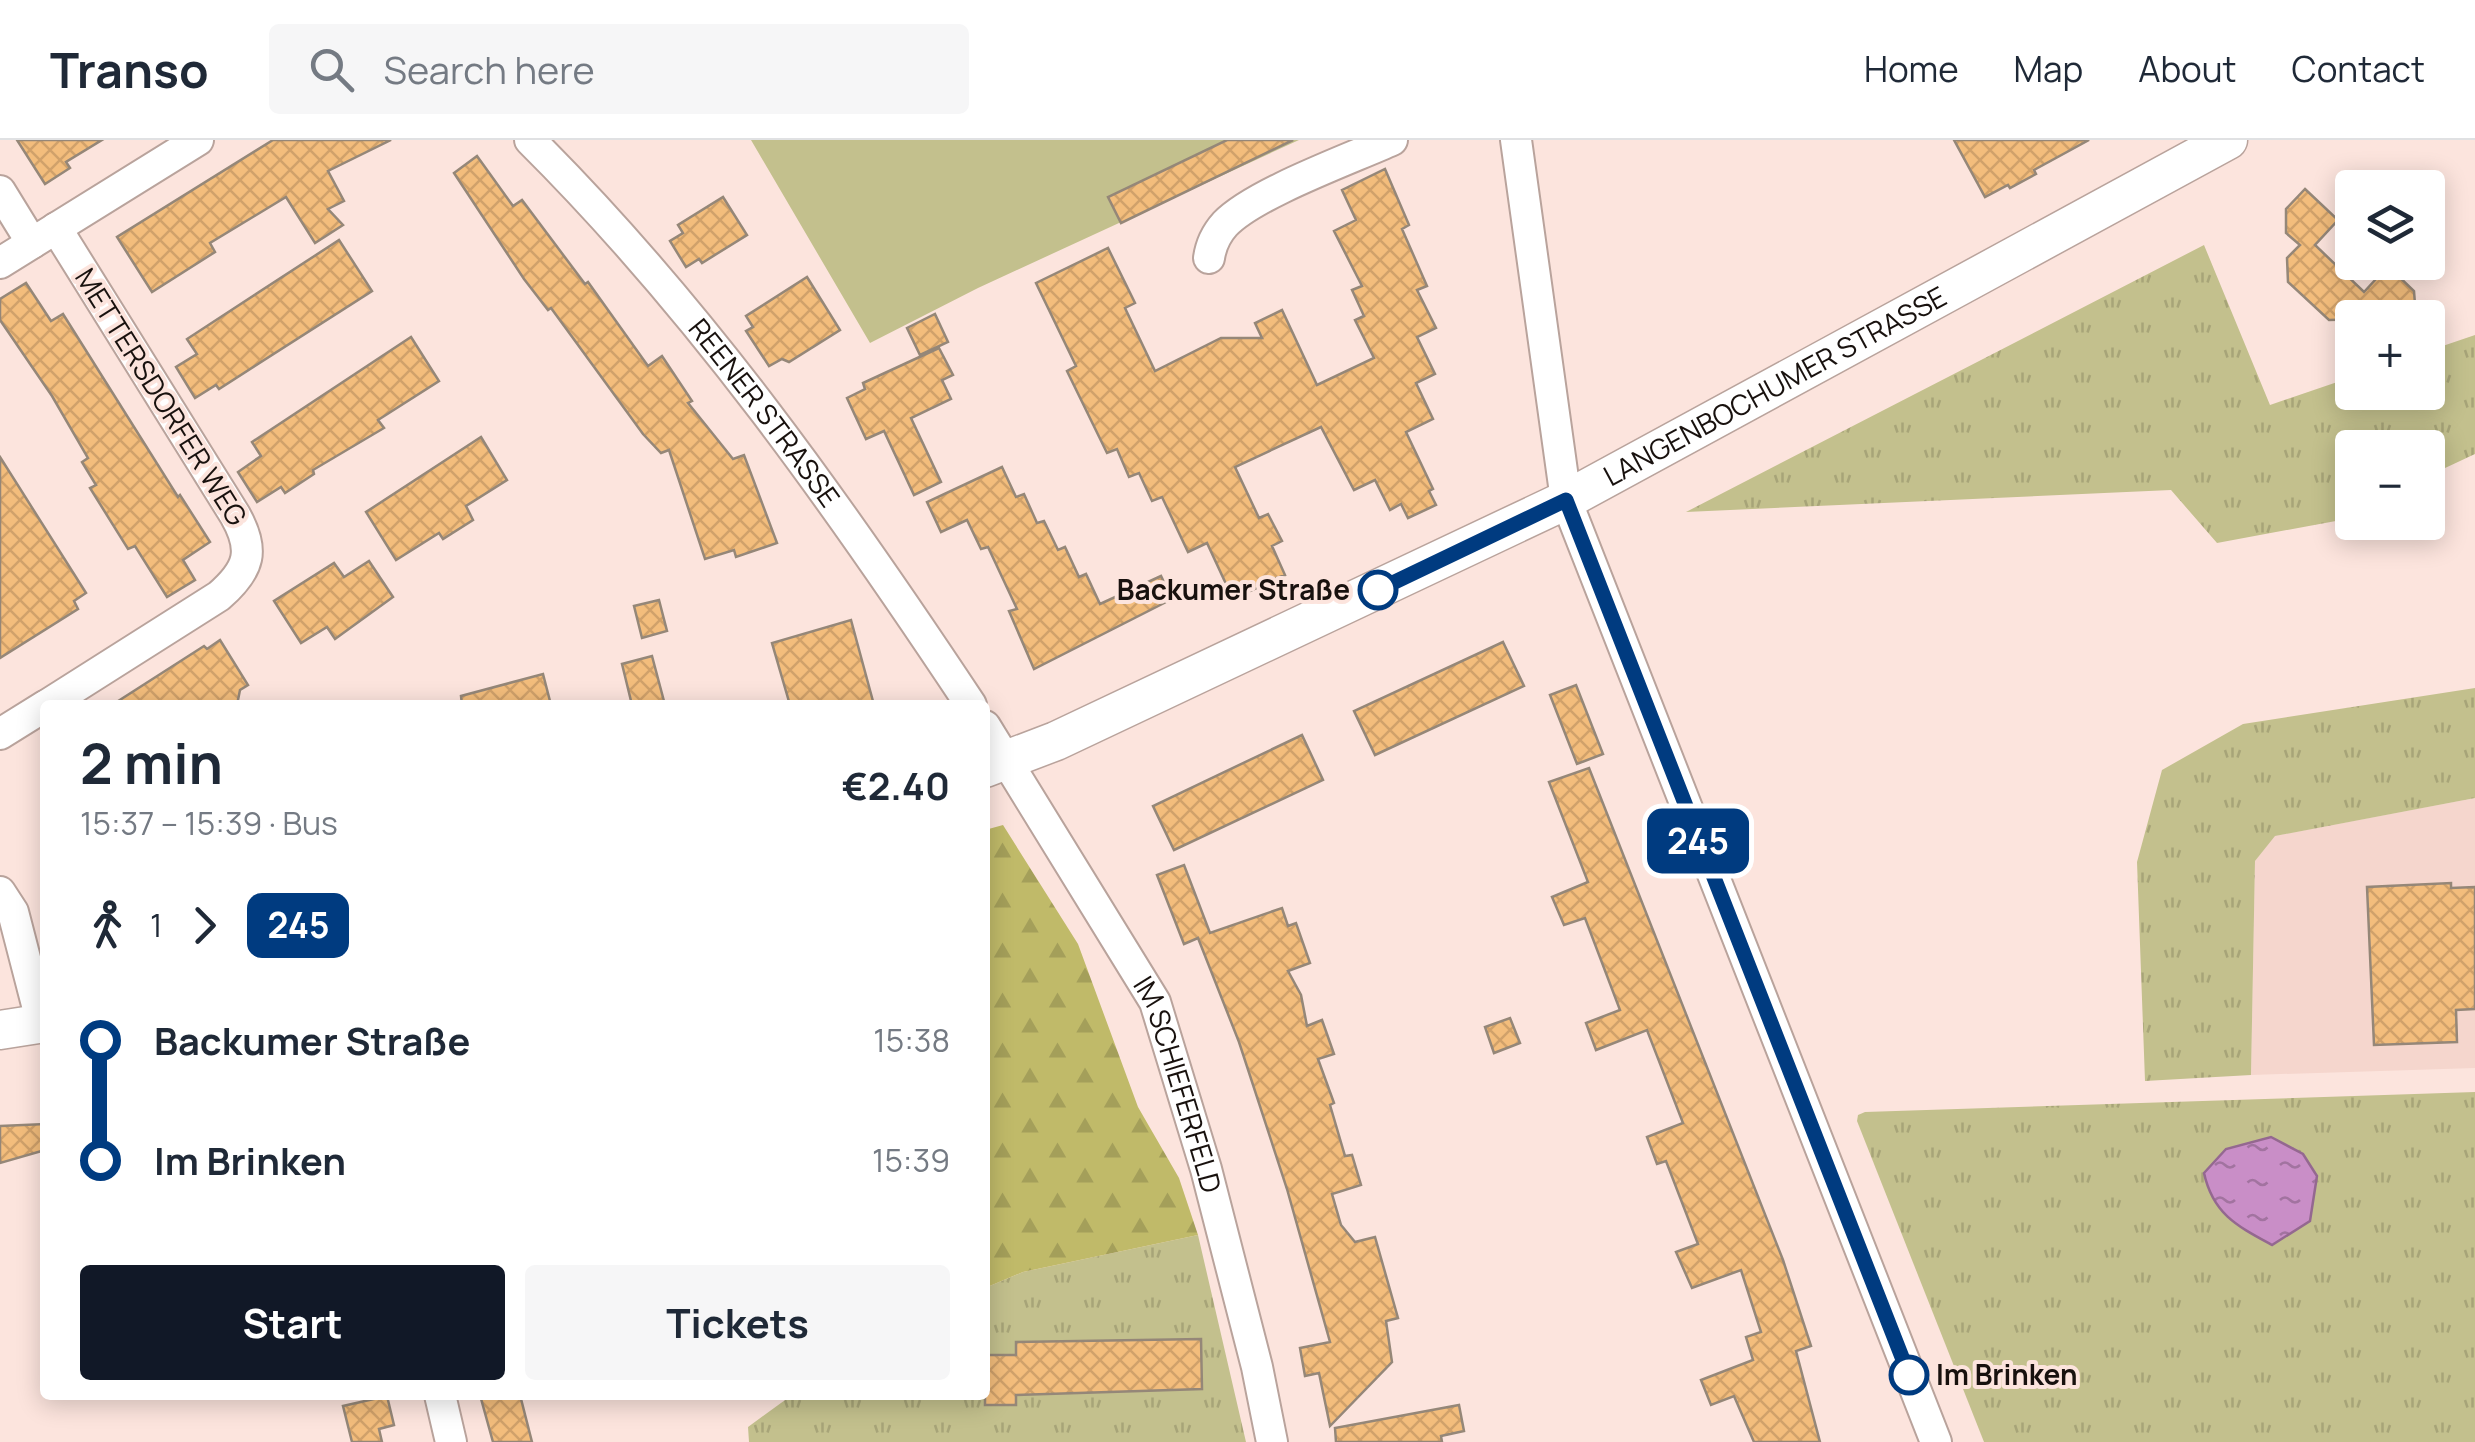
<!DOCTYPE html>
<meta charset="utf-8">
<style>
:root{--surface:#fff;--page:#f6f6f7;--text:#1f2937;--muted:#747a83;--line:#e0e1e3;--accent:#111827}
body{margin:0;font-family:Manrope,sans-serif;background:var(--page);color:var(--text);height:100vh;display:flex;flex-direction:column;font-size:38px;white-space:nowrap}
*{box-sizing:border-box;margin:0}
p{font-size:32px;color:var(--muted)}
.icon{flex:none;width:55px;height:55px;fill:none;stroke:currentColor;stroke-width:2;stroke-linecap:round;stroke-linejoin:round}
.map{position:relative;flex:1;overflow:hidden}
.sheet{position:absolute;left:40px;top:560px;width:950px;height:700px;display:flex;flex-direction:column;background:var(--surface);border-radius:10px;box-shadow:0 5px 25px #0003}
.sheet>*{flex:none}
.badge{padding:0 20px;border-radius:15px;font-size:35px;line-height:65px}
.buttons{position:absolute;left:2335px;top:30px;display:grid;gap:20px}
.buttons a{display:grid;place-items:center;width:110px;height:110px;border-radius:10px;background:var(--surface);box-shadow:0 5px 25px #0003;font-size:50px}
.map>.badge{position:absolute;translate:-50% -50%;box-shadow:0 0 0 5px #fff}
.legs{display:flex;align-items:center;gap:15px;height:110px;padding:0 40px;font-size:32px}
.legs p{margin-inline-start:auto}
.summary{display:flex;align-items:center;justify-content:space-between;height:170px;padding:0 40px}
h1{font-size:55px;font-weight:700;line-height:75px}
.primary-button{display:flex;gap:20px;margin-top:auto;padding:20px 40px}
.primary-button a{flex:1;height:115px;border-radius:10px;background:var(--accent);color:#fff;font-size:40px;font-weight:700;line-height:115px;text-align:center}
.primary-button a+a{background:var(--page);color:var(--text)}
ul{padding:0 40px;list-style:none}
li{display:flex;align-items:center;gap:35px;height:120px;font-size:38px}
li i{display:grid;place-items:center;width:15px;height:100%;margin:0 12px;background:currentColor}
li i::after{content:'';width:25px;height:25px;margin:-12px;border:8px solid;border-radius:50%;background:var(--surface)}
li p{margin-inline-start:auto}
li:first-child i{background:linear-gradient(#0000 50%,currentColor 0)}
li:last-child i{background:linear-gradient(currentColor 50%,#0000 0)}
header{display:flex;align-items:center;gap:60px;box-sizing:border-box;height:140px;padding:0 50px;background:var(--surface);border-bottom:2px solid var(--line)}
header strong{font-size:48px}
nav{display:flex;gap:55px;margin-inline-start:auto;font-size:35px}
.search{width:700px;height:90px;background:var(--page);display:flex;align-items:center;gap:25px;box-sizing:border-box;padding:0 35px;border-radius:10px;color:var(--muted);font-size:38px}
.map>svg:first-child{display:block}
.built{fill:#f5d6cd}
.grass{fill:url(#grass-tufts)}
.forest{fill:url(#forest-firs)}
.park{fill:#c3c08d}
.water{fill:url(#water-ripples);stroke:#946890;stroke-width:2.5}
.building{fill:url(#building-cross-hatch);stroke:#958778;stroke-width:2.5}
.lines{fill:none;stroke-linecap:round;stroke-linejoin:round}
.minor-casing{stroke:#b9a39c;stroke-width:34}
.tertiary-casing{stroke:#b9a39c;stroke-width:41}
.minor{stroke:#fff;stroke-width:30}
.tertiary{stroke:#fff;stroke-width:38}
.line-1-casing{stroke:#fff;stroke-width:22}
.line-1{stroke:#003b80;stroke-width:15}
.stop-1-dot{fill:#fff;stroke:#003b80;stroke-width:5}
.labels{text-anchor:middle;stroke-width:8;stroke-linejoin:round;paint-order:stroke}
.street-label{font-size:28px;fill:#18110e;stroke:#fce4dd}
.stop-label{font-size:28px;font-weight:bold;fill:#18110e;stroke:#fce4dd;text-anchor:end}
</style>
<header>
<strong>Transo</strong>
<div class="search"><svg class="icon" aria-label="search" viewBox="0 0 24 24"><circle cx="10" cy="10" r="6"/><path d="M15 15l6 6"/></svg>Search here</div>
<nav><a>Home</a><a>Map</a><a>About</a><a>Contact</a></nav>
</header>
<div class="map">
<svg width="2475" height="1302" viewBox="0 0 2475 1302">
<defs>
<pattern id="grass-tufts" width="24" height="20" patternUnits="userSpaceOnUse" patternTransform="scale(2.5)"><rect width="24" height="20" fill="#c3c08d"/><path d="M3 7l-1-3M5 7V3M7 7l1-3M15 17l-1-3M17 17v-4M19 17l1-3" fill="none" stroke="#a7a478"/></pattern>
<pattern id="forest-firs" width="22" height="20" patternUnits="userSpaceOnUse" patternTransform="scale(2.5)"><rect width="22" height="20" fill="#c0ba69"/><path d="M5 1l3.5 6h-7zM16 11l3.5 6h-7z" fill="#a49f5a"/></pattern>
<pattern id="water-ripples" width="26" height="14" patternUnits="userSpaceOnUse" patternTransform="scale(2.5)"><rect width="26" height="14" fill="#c98ec7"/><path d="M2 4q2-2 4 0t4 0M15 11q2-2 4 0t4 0" fill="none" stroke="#a273a0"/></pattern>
<pattern id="building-cross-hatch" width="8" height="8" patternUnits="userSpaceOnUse" patternTransform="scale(2.5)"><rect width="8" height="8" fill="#f3bd7c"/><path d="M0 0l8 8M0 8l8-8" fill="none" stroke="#d0a16a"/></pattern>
</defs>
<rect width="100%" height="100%" fill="#fce4dd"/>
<polygon class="built" points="2475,658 2475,928 2251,935 2255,721 2274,696"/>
<g class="grass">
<polygon points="2204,105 2270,265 2352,237 2352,252 2428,252 2428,211 2475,195 2475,314 2428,336 2428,308 2352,308 2352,378 2217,403 2171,350 1686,372"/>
<polygon points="2475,548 2475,658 2275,696 2255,721 2251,935 2145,941 2137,722 2162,630 2243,584"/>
<polygon points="2475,952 2475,1302 1984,1302 1857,981 1858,975 1865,972"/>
<polygon points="1198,1095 1246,1302 749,1302 748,1287 792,1255 985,1255 985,1148 1023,1132"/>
</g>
<polygon class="forest" points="1003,685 1078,804 1138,967 1179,1038 1198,1095 1023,1132 985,1148 985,690"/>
<polygon class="park" points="751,0 1299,0 978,148 870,203"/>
<path class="water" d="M2271 997 2303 1014 2317 1036 2310 1081 2272 1105C2237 1086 2213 1074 2204 1033L2226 1009Z"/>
<g class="building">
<polygon points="17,0 102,0 66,22 70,28 45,44"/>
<polygon points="273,0 391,0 328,31 344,61 328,69 343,85 315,103 286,57 210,103 215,112 152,152 117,97"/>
<polygon points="1227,0 1293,0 1121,83 1108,57"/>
<polygon points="1954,0 2089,0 2034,30 2036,34 2010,48 2008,45 1985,57"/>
<polygon points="477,16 513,66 522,60 585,144 588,142 648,226 662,216 692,261 688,263 733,319 744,315 777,403 736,417 734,410 705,419 669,310 661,313 643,294 551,168 548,170 524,139 454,33"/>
<polygon points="1385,29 1409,85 1402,89 1427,146 1417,150 1436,188 1417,197 1435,234 1416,243 1433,279 1406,292 1433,349 1429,351 1436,365 1408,378 1401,364 1390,370 1375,340 1354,350 1321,287 1235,327 1259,378 1268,374 1282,401 1272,406 1285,435 1258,445 1259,447 1233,459 1207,403 1188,412 1162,357 1152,361 1139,333 1129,337 1117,309 1107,313 1067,231 1076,226 1036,143 1108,108 1135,163 1125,168 1155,231 1221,198 1262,198 1255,183 1282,170 1317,245 1374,218 1355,180 1364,176 1352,150 1362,146 1334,91 1356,80 1342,50"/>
<polygon points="2305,49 2338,80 2315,105 2364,152 2388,126 2414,151 2415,164 2402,178 2329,180 2288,142 2287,118 2300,105 2286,93 2286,69"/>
<polygon points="723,57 747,95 702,123 699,119 686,127 670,101 683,93 678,85"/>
<polygon points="339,100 372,151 219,249 216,245 195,258 176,227 197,214 187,199"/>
<polygon points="807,137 840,190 789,222 782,219 769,226 746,191 753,187 746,176"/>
<polygon points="26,143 51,181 63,174 178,357 180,355 210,402 183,420 195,440 167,457 135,406 128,409 90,348 96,345 82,322 88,318 52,256 0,180 0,159"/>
<polygon points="935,174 948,202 920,215 907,188"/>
<polygon points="411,197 439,241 378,280 384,288 313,330 314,334 285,353 281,347 257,362 238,332 261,316 252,302"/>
<polygon points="939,208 953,235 942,240 951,259 911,278 941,342 914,355 884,291 866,299 847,258 865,249 863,243"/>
<polygon points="481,297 507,340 466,366 473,380 443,399 439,393 396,420 366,372"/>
<polygon points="0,317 86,453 74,461 78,469 0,518"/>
<polygon points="1002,327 1016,357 1024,354 1037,383 1044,381 1058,410 1065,407 1079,437 1086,434 1100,464 1161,436 1172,459 1034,529 1009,471 1017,469 988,407 981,409 967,380 941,392 927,362"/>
<polygon points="369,421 393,457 335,499 327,487 301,503 274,461 334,423 344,437"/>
<polygon points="659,460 667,491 642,498 634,466"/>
<polygon points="851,480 874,565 790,565 772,503"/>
<polygon points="220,500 248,545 240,550 237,565 112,565 204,506 207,509"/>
<polygon points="1503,502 1524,546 1375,615 1354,571"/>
<polygon points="652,516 665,565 632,565 622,524"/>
<polygon points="543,534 551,565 462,565 461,556"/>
<polygon points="1576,545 1603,614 1577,624 1550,555"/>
<polygon points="1302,595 1323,640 1174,710 1153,666"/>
<polygon points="1589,628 1783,1120 1811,1206 1796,1211 1820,1302 1754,1302 1734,1256 1711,1265 1701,1240 1753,1220 1746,1197 1761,1192 1741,1130 1692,1148 1676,1112 1698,1104 1666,1021 1657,1024 1647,997 1683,983 1647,890 1596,910 1586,883 1620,870 1585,778 1564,785 1552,757 1588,742 1549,642"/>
<polygon points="1184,725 1210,793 1282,768 1288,786 1296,783 1310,823 1288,831 1301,855 1307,886 1322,880 1334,914 1318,919 1334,963 1330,965 1345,1016 1352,1015 1361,1045 1332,1054 1341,1085 1355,1102 1375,1097 1398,1178 1386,1181 1392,1222 1330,1286 1319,1233 1305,1236 1300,1208 1330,1202 1287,1049 1239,902 1198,798 1184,804 1157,735"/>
<polygon points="2451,743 2451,748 2475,747 2475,869 2456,870 2457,902 2374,905 2367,747"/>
<polygon points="1510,878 1520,903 1494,913 1485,887"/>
<polygon points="45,984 45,1010 0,1023 0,986"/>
<polygon points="1201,1199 1202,1249 1016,1255 1016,1265 985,1265 985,1215 1016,1215 1016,1202"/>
<polygon points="480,1255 520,1255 532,1302 493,1302"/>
<polygon points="387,1256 394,1285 379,1289 382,1302 352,1302 343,1266"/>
<polygon points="1459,1265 1464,1291 1441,1296 1442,1302 1336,1302 1335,1288"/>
</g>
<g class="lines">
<g class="minor-casing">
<g id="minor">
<path id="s1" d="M530 0C700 169 839 366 971 565"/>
<polyline points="1516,0 1566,360 1936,1302"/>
<polyline points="0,51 32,103"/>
<path d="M1209 118C1211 104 1216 94 1225 84 1255 53 1350 19 1392 0"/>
<polyline points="0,123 198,0"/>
<path d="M47 565 219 456C250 429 255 410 235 375L56 88"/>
<path id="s2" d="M985 586 1155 862 1206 1029 1257 1227 1272 1302"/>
<polyline points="0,594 45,566"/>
<polyline points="0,752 13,772 42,884"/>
<polyline points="440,1255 451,1302"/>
</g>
</g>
<g class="tertiary-casing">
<g id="tertiary">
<path id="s3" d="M985 628 1056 601 1566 360 2228 0"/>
<polyline points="0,890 45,883"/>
</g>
</g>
<use href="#minor" class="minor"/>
<use href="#tertiary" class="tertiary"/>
</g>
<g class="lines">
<g class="line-1-casing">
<polyline id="line-1" points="1378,450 1566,360 1909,1235"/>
</g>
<use href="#line-1" class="line-1"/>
</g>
<g class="stop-1-dot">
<circle cx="1378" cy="450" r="18"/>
<circle cx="1909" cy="1235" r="18"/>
</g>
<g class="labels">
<g class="street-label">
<text dy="10" stroke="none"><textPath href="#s3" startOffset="878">LANGENBOCHUMER STRASSE</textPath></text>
<text transform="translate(161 257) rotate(58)" y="10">METTERSDORFER WEG</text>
<text dy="10" stroke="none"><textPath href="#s1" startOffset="360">REENER STRASSE</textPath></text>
<text dy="10" stroke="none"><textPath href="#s2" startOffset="410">IM SCHIEFERFELD</textPath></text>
</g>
<g class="stop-label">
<text x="1350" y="460">Backumer Straße</text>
<text x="1936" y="1245" text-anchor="start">Im Brinken</text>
</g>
</g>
</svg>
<div class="buttons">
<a><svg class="icon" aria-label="layers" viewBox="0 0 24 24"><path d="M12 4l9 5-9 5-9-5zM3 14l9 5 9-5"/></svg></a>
<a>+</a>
<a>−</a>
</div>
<b class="badge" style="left:1698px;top:701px;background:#003b80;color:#fff">245</b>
<section class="sheet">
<div class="summary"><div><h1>2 min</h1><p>15:37 – 15:39 · Bus</p></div><b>€2.40</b></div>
<div class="legs"><svg class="icon" aria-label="walk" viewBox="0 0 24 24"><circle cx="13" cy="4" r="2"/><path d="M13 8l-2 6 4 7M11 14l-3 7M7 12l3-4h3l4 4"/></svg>1<svg class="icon" aria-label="forward" viewBox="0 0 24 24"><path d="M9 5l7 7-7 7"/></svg><b class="badge" style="background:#003b80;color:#fff">245</b></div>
<ul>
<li><i style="color:#003b80"></i><b>Backumer Straße</b><p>15:38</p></li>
<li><i style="color:#003b80"></i><b>Im Brinken</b><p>15:39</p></li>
</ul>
<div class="primary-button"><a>Start</a><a>Tickets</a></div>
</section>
</div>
